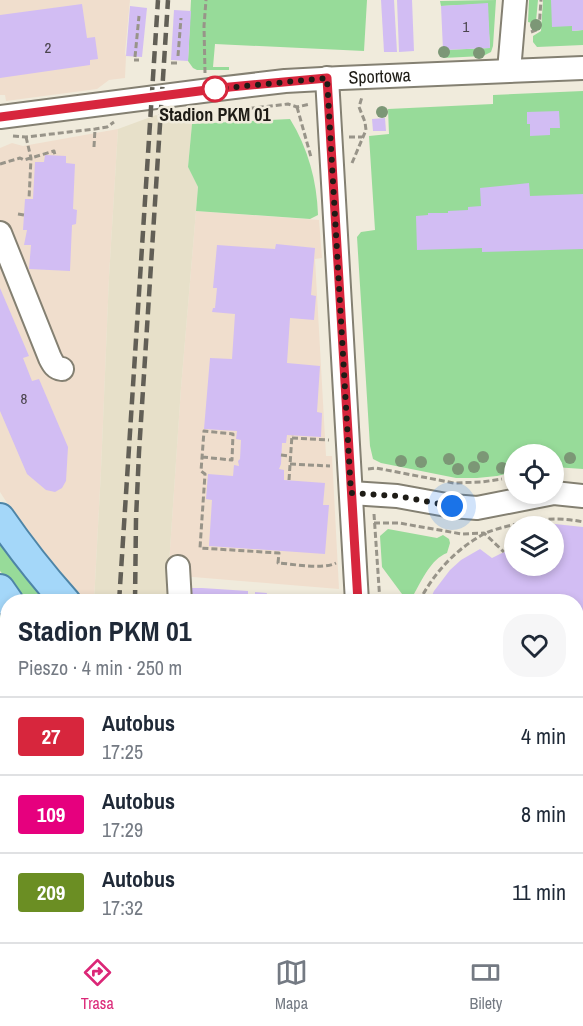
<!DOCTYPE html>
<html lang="pl">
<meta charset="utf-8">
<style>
:root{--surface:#fff;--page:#f6f6f7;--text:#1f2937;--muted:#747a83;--line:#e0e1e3;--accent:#db2777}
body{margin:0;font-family:"Archivo Narrow",sans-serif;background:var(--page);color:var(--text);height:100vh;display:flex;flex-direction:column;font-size:22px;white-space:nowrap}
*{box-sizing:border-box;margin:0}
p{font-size:20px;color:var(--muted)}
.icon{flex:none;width:33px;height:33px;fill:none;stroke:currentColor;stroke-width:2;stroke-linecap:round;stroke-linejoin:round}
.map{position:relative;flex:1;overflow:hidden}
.side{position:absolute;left:0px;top:594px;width:584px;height:348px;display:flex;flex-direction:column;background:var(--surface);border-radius:24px 24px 0 0;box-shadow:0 3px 9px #0003}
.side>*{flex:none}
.badge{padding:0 12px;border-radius:4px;font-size:21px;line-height:39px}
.controls{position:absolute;left:504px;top:444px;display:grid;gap:12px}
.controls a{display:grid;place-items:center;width:60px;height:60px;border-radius:50%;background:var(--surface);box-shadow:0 3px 9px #0003;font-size:30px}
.you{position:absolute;width:30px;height:30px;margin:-15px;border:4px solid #fff;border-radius:50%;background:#1a73e8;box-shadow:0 0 0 9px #1a73e833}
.map>.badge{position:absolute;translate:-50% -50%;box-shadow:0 0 0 3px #fff}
.round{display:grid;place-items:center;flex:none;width:63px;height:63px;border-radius:24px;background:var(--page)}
.summary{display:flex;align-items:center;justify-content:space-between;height:102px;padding:0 18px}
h1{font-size:28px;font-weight:700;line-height:45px}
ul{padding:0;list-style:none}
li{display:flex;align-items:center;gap:18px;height:78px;padding:0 18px;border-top:2px solid var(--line)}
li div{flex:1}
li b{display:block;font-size:22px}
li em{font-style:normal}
li .badge{min-width:66px;font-weight:700;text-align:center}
.tab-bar{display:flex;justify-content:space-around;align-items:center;height:84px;border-top:2px solid var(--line);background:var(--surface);font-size:16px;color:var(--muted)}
.tab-bar a{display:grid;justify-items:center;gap:3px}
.tab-bar .selected{color:var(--accent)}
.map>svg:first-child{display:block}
.commercial{fill:#f0decd}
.built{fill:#e7e0c9}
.green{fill:#97db99}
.building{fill:#d2bdf3}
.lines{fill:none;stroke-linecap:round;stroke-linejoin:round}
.minor-casing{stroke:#848072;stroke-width:26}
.major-casing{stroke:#4e85a7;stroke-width:32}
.path{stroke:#989489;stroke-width:3;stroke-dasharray:6 3;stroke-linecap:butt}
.minor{stroke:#fff;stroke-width:22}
.major{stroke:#a4d7f9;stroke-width:28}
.rail{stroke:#625f56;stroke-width:4.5;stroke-dasharray:12 6;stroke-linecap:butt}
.tree{fill:#7c9776}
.line-casing{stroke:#fff;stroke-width:14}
.line{stroke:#d7263d;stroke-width:9}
.walk{stroke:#1e1c16;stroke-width:6;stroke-dasharray:0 10.8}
.stop-dot{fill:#fff;stroke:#d7263d;stroke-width:3}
.labels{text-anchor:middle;stroke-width:5;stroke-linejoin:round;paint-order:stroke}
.number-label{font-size:15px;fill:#4b444d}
.street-label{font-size:18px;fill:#1e1c16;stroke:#f0ebdc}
.stop-label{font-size:18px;font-weight:bold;fill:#1e1c16;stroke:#f0ebdc}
</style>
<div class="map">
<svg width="583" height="942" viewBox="0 0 583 942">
<rect width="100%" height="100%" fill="#f0ebdc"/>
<g class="commercial">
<polygon points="0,0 130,0 125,53 126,56 125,78 109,80 97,89 6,101 5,95 0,95"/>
<polygon points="118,129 109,277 101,470 94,601 80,601 33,542 0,492 0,148 12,143 23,146"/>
<polygon points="196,211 319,220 322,258 315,259 326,456 332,456 339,589 169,575 169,564 181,388"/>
</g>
<g class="built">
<polygon points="156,115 177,122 192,124 188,167 198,187 181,388 169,564 171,601 94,602 101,470 109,277 118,129"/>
<polygon points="0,647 8,661 8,934 196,934 198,942 0,942"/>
</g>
<g class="green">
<polygon points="191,0 367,0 364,51 215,44 213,67 229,67 229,70 197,70 193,68 188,61"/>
<polygon points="496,0 493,46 491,52 483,56 443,58 443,50 490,48 487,4 441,6 440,1"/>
<polygon points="529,0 538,0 536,21 532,23 528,22"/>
<polygon points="543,0 551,0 572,26 572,31 583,30 583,45 537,47 533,42 533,36 541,31"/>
<polygon points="583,91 583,469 554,467 554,454 514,454 514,472 497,476 477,478 456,478 381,463 373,459 370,446 357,237 361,232 375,230 369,136 389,134 388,109 493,104 493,95"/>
<path d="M290 119C308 148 317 181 318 215L310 219 196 211 198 187 188 167 192 124Z"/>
<path d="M388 529 437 538 443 535 449 539 450 543 447 553C431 559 422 580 414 594H402L382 567 380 536Z"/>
<polygon points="0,537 53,601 25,601 0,571"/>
<polygon points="0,613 7,621 7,660 0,647"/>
<polygon points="0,757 8,773 8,934 80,935 82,942 0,942"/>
<polygon points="129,935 173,935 176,942 133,942"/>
<polygon points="196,935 243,935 247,942 198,942"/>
<polygon points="269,935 293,935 296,942 272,942"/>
<polygon points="326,935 363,935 364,942 330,942"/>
<polygon points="405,935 523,935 502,938 451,940 450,942 404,942"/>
</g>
<g class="building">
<polygon points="381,0 394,0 397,52 384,52"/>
<polygon points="397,0 412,0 414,51 399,52"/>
<polygon points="551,0 583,0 583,30 572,31 572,26 552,27"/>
<polygon points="488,3 490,48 443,50 441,6"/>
<polygon points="82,4 87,38 95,37 98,59 90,60 90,65 0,78 0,15"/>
<polygon points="130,6 147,8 142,57 126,56"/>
<polygon points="174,10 191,11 188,61 171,60"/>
<polygon points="559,111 560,128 550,128 550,135 530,136 530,124 527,124 527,112"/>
<polygon points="385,118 386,131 373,131 372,119"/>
<polygon points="45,155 66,156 66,163 75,164 73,209 77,210 76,224 72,225 70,271 29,269 31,245 24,245 27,230 23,230 25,199 33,199 35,162 44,162"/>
<polygon points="529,183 530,196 583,194 583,249 482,252 482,248 417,250 416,216 428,215 428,213 448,213 448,211 468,210 468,207 481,206 480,188"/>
<polygon points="276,244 315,248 311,295 316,296 314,320 290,318 287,363 320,366 317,412 322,413 321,437 287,435 286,443 282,443 281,464 279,469 284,470 284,480 325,483 323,505 329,505 325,554 209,546 212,500 206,499 208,474 233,476 234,465 239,466 238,461 240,459 241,440 236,439 237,431 204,429 210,358 232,359 235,314 212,312 213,308 215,308 217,288 213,288 217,245 275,249"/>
<polygon points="0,288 29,356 23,358 32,381 39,379 68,447 66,481 62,488 55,492 46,490 27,474 0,411"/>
<polygon points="555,524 583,527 583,815 576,817 576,602 429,602 434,591 450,570 461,560 480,549 492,558 514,547 514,566 554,566 554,526 540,526 540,525"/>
<polygon points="192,588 202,588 248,591 248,596 255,596 255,592 267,593 266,597 273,597 273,594 319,597 319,602 192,602"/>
</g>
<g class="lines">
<g class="minor-casing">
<g id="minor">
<polyline points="509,71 515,0"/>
<polyline points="327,78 357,602"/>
<path id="s1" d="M0 117 218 89 285 81 341 78 583 68"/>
<path d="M0 233 50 358C53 364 55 368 62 369"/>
<polyline points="351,493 397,496 452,506 477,508 554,493 583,496"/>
<polyline points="178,567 180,602"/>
<polyline points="576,881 583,878"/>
<polyline points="375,934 376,942"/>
</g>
</g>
<g class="major-casing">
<g id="major">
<path d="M0 518C20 547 42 575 66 602"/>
<polyline points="0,589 9,602"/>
<polyline points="256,934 259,942"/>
<polyline points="306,934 309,942"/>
</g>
</g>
<g class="path">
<polyline points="531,32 539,29 541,0"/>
<polyline points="178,56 181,18"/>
<polyline points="135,57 139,16"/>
<polyline points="134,60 139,60"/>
<polyline points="171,63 178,63"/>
<polyline points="205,73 204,26 206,0"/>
<polyline points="297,107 311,157"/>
<polyline points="222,110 236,110 288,104 297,107 310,104"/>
<polyline points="13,136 26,137 95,129 107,127 114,122"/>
<polyline points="26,137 31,158 29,199"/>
<polyline points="349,137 362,137"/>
<polyline points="94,147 95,129"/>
<polyline points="352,163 366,130 365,122 359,107 362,97"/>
<polyline points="0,164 20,158 24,160 54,151 55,155"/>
<polyline points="18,214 24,215"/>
<polyline points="292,438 329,440"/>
<polyline points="281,455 290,456"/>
<path d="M202 457 232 460 233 434 204 431 201 471 205 474 200 548 279 553 278 563C294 564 322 570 336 563"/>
<polyline points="290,464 330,466"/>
<polyline points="368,469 376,468 454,483 482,482 502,479"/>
<polyline points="289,480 292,435"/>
<polyline points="374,514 380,602"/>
<polyline points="374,523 399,523 462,534 484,533 504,552"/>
<path d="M419 602C433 574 455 550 482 535 489 531 497 529 504 527 531 520 556 516 583 522"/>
<polyline points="576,825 583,824"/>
<polyline points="576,854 583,850"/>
<polyline points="400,942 401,934"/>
</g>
<use href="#minor" class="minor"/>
<use href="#major" class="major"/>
<g class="rail">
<polyline points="119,602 158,0"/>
<polyline points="135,602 136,519 139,452 168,0"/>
<polyline points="0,692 8,707"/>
<polyline points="0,718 8,734"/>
<polyline points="105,934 108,942"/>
<polyline points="119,934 122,942"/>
<polyline points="187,934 189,942"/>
</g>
</g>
<g class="tree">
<circle cx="536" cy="25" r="6"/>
<circle cx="444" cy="52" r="6"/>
<circle cx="479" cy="53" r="6"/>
<circle cx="382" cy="112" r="6"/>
<circle cx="483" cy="457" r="6"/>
<circle cx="570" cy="458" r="6"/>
<circle cx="449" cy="459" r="6"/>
<circle cx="401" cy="461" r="6"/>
<circle cx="421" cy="462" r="6"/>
<circle cx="474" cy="467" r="6"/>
<circle cx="502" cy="468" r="6"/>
<circle cx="458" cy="469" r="6"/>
</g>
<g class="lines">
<g class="line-casing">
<polyline id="line" points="0,117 230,87 327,78 358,602"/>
</g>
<use href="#line" class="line"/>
<polyline class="walk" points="215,89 327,78 351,493 397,496 452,506"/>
</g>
<circle class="stop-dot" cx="215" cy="89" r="12"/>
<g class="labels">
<g class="number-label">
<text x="466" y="32">1</text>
<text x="48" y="53">2</text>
<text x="24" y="404">8</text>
</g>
<g class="street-label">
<text dy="6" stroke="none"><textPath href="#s1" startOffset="382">Sportowa</textPath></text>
</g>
<g class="stop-label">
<text x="215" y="121">Stadion PKM 01</text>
</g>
</g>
</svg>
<div class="controls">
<a><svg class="icon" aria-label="locate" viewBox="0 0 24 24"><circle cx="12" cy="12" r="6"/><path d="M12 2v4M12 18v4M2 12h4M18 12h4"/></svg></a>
<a><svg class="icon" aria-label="layers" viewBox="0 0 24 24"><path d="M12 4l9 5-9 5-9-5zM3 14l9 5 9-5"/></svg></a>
</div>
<div class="you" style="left:452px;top:506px"></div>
<section class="side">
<div class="summary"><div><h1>Stadion PKM 01</h1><p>Pieszo · 4 min · 250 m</p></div><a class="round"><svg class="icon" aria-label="heart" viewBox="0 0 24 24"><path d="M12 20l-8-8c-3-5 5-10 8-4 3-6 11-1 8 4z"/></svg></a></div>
<ul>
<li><span class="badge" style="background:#d7263d;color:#fff">27</span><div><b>Autobus</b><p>17:25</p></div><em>4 min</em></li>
<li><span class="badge" style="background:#e6007e;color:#fff">109</span><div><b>Autobus</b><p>17:29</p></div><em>8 min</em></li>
<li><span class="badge" style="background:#6b8e23;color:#fff">209</span><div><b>Autobus</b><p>17:32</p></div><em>11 min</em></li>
</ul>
</section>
</div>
<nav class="tab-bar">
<a class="selected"><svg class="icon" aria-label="directions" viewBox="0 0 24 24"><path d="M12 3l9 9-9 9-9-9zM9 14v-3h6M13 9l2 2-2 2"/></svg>Trasa</a>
<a><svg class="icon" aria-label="map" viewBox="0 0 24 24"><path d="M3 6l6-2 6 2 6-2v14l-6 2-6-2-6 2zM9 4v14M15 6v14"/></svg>Mapa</a>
<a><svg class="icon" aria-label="tickets" viewBox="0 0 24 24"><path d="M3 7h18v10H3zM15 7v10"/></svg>Bilety</a>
</nav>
